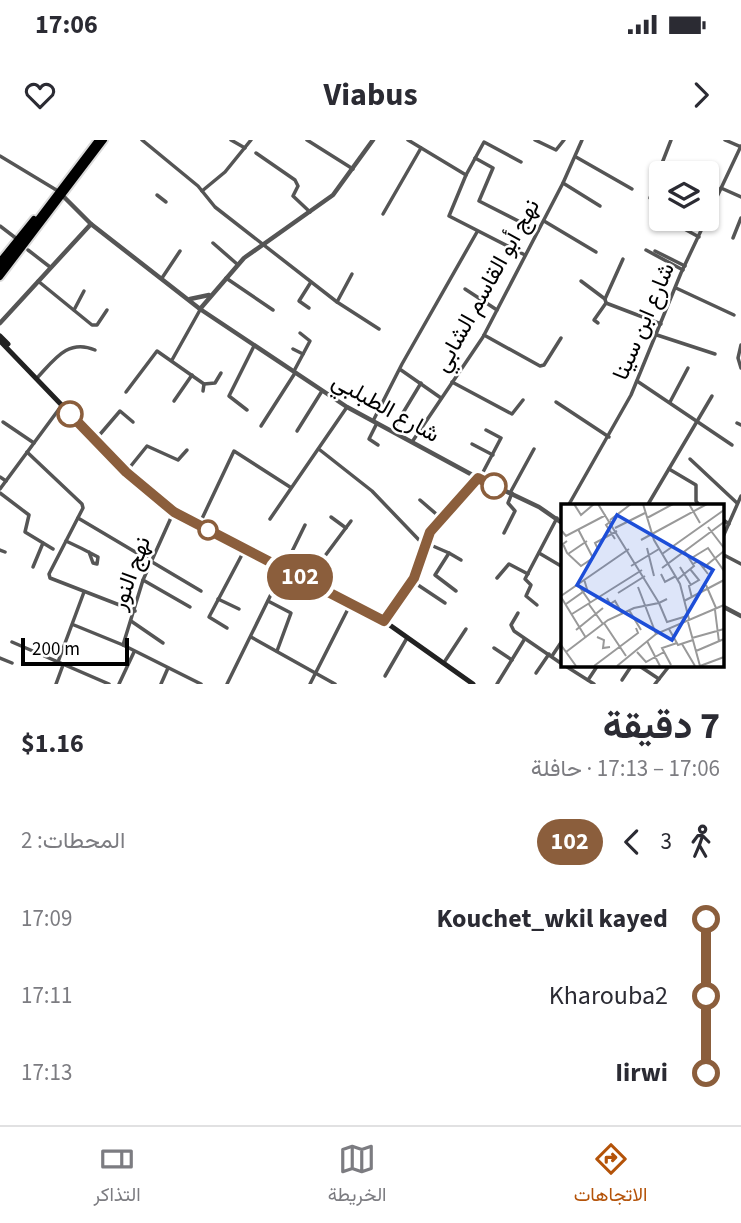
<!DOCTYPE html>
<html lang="ar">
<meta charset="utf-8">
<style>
:root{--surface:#fff;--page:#f7f7f7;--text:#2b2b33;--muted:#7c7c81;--line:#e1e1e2;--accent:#b45309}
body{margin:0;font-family:"Source Sans 3",Vazirmatn,sans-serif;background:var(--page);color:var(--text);direction:rtl;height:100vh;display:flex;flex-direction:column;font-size:26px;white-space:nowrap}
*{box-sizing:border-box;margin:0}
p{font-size:23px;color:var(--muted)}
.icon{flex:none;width:38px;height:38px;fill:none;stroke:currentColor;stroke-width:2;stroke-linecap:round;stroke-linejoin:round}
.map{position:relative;height:544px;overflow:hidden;direction:ltr}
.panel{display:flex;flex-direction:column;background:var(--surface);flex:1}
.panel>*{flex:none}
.badge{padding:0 14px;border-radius:23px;font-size:24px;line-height:46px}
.controls{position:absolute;left:649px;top:21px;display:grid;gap:14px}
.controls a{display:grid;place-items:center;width:70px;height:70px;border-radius:7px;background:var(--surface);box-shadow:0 2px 5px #0004;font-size:35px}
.scale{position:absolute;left:21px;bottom:18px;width:108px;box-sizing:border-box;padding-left:7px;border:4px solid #000;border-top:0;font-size:19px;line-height:24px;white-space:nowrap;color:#000;-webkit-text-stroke:5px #fff;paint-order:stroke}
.map>.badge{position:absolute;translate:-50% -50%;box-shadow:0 0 0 4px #fff}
.legs{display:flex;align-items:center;gap:10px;height:77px;padding:0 21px;font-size:23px}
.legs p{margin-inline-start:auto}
.overview{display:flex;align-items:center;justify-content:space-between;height:119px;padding:0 21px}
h1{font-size:38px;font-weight:700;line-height:52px}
ul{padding:0 21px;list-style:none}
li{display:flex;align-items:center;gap:24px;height:77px;font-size:26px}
li i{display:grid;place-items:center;width:10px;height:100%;margin:0 9px;background:currentColor}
li i::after{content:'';width:18px;height:18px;margin:-9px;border:5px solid;border-radius:50%;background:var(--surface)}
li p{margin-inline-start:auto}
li:first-child i{background:linear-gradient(#0000 50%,currentColor 0)}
li:last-child i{background:linear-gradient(currentColor 50%,#0000 0)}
.status{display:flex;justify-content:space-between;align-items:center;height:49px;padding:0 35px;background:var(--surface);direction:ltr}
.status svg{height:19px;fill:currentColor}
header{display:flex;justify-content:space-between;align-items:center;height:91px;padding:0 21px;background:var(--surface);font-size:32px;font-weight:700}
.menu{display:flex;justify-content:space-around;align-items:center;height:98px;border-top:2px solid var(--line);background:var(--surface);font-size:19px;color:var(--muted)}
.menu a{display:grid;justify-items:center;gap:4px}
.menu .active{color:var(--accent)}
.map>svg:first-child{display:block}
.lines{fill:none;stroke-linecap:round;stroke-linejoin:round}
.trunk-casing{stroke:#dbdbdb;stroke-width:10}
.minor{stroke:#555;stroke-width:3.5}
.tertiary{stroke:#555;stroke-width:4.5}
.secondary{stroke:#222;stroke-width:5}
.trunk{stroke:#000;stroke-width:6}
.line-1-casing{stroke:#fff;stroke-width:16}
.line-1{stroke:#8b5e3c;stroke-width:10}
.stop-1-dot{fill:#fff;stroke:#8b5e3c;stroke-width:3.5}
.labels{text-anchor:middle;stroke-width:5;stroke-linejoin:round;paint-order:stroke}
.street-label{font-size:23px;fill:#000;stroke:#fff}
.inset-road{fill:none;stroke:#999;stroke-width:2}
.view{fill:#1d4ed8;fill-opacity:0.15;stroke:#1d4ed8;stroke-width:3.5}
.inset-edge{fill:none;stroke:#000;stroke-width:3.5}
</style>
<div class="status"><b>17:06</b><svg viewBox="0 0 49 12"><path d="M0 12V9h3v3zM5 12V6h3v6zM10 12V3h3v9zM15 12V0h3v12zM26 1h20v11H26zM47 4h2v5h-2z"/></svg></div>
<header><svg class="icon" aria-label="forward" viewBox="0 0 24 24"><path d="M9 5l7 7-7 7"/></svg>Viabus<svg class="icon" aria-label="heart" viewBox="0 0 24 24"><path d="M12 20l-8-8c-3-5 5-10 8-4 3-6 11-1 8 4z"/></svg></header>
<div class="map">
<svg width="741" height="544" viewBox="0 0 741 544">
<rect width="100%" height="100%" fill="#fff"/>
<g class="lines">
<g class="trunk-casing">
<g id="trunk">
<polyline points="0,121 34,79"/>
<polyline points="0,129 98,0"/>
<polyline points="0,137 104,0"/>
</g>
</g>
<g class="minor">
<polyline points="142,0 198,46 215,67 337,162 379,189"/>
<polyline points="231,0 245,8"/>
<polyline points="307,0 353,29"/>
<polyline points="408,0 466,35 484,2 521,22"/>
<polyline points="535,0 556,10 564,0"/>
<polyline points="725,0 741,7"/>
<polyline points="256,13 295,40 298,46 293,56 310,72"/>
<polyline points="0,16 58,51"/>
<polyline points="576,17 632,49"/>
<polyline points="475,18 493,28 479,61 538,91"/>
<polyline points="466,35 449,76 525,115"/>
<polyline points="662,36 659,31 671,0"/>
<polyline points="563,43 600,66"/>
<polyline points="721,48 741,57"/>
<polyline points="202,51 225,32 251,0"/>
<polyline points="707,53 717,57"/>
<polyline points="157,55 166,62"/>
<polyline points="650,58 659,35"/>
<polyline points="383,74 421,8"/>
<polyline points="668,80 699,97"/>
<polyline points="544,81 596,112"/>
<polyline points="0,86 17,99"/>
<polyline points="733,98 741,78"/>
<polyline points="213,103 237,124"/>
<polyline points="28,110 50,127"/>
<polyline points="646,110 683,130"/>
<polyline points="655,111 685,126"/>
<polyline points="162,138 180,111"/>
<polyline points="226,138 273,170"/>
<polyline points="38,141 92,185 97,185 107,170"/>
<polyline points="581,141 605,159"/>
<polyline points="676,148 734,175"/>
<polyline points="465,149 497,170"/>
<polyline points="337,162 352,134"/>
<polyline points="606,163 605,159 623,119"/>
<polyline points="309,168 299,161 311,142"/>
<polyline points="74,170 84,151"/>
<polyline points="598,183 594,180 606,163 661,184"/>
<polyline points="484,195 540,226 544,225 561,198"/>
<polyline points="657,195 715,214"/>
<polyline points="741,205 738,218 741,228"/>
<polyline points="293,209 303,214"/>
<polyline points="172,220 200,170"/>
<polyline points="401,230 441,258"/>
<polyline points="294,231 310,201 300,193"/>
<path d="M37 238C54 220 68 198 95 210"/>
<polyline points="637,241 732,305"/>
<polyline points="452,242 512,274 523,260"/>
<polyline points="203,251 204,244"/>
<polyline points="126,252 157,211 204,244 215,243 221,233"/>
<polyline points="174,261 192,235"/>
<polyline points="556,262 609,297"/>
<polyline points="670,262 688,228"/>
<polyline points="247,270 229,256 254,206"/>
<polyline points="373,281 402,224 477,92"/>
<polyline points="3,282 34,303"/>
<polyline points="377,283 369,299 378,305"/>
<polyline points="737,283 741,285"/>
<polyline points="261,286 295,233"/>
<polyline points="297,291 322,251"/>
<polyline points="392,291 421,243"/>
<polyline points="96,299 120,271 133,282"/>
<polyline points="412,302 483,197 563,43 582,0"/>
<polyline points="472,304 493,315"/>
<polyline points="320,310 372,351 419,400 449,413 435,435 456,451"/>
<polyline points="27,312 82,364 83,368 49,434 50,438 135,471"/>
<polyline points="690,319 737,363"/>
<polyline points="669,329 696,345 696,361 700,366"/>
<polyline points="126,332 147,306 178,320 187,310"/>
<polyline points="0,337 6,341"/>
<polyline points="0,349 62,265"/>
<polyline points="0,353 29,375 25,392 53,409"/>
<polyline points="510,353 534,309"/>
<polyline points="420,360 442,379"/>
<polyline points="568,366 631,255 681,133 741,6"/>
<polyline points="647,366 712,256"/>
<polyline points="174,371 143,440 123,505 201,544"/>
<polyline points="331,377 346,388"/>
<polyline points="78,378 201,451"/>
<polyline points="270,379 347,267"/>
<polyline points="722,379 729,384"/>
<polyline points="199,385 234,311 290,347"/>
<polyline points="504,393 515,371 508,363 512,353"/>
<polyline points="722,399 741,356"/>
<path d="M66 401C77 406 87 411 98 417L97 424 93 423 89 412"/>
<polyline points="0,410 5,412"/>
<polyline points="449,413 461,420"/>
<polyline points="539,413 561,426"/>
<polyline points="722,414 741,424"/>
<polyline points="33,427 43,403"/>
<polyline points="497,438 509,424 528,434"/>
<polyline points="143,440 190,467"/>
<polyline points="307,440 351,381"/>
<polyline points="412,441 445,463"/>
<polyline points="218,459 239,469"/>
<polyline points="268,461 291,473 277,511"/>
<polyline points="537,465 526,456 531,445 525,439 557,378"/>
<polyline points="518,473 511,485 514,491 562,524"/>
<polyline points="131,481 163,503"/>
<polyline points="384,481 414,438 430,392 482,334 501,298 486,290"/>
<polyline points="74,485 123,505"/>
<polyline points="227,488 209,477 245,409"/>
<polyline points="251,497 335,544"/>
<polyline points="12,502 109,544"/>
<polyline points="494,508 512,520"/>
<polyline points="552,516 562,501"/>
<polyline points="0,518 12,523"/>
<polyline points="445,521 466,489"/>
<polyline points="58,522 84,452"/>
<polyline points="564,525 594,544"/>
<polyline points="638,525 659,539"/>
<polyline points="536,533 549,514"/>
<polyline points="385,536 407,498"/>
<polyline points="588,540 598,525"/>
<polyline points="622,540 632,525"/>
<polyline points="56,544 63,525"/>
<polyline points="119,544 134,512"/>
<polyline points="161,544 168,528"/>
<polyline points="227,544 305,385"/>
<polyline points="310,544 351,463"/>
<polyline points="497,544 524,500"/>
<polyline points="655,544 670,525"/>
</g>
<g class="tertiary">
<polyline points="63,56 91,84"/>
<polyline points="190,159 209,155"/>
<polyline points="200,169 347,267 478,338 539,367 562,383"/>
<polyline points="0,183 91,84 200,169 244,118 333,55 373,0"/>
<polyline points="722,466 741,476"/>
</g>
<g class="secondary">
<polyline points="0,196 8,204"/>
<polyline points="0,201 126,332 174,371 384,481 473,544"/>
</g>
<use href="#trunk" class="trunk"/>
</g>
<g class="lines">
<g class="line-1-casing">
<polyline id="line-1" points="70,274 126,332 174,372 384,481 414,438 430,392 478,338 494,346"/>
</g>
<use href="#line-1" class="line-1"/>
</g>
<g class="stop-1-dot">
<circle cx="70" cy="274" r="12"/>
<circle cx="494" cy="346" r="12"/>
<circle cx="208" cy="390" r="9"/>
</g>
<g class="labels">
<g class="street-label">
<text transform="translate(486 145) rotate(-61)" y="8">نهج أبو القاسم الشابي</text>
<text transform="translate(643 181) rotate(-67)" y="8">شارع ابن سينا</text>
<text transform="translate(386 267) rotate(29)" y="8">شارع الطبلبي</text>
<text transform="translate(130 433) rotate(-70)" y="8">نهج النور</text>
</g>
</g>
<g transform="translate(561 364)">
<rect width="163" height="163" fill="#fff"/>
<path class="inset-road" d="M13 0 20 11 33 0M37 0 98 99 106 95M82 0 93 36 119 80 128 115M128 0 139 19M86 14 112 0M49 16 70 0M50 17 45 21 54 35M147 23 163 44M54 24 84 9M0 26 5 32 45 11M80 36 146 0M6 37 2 40 6 49 20 62 32 54 17 25M86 44 93 72M37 45 34 39 56 27M7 50 26 37M101 50 163 6M129 55 147 44 163 67M132 60 137 57 147 70M70 62 98 45M119 63 130 81M101 64 163 18M142 64 163 47M129 65 138 76 128 82 131 94M100 70 104 78 115 72M117 75 133 62 124 48M17 80 22 88 26 85 23 75M145 81 155 104M77 83 95 130M57 89 84 72M0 92 68 45M0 93 25 134M46 94 49 100 54 97 61 109M123 97 163 76M27 99 42 120M5 100 22 88 29 98M68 106 80 126M154 106 158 138M11 110 81 66M127 118 139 162M43 119 65 152M108 125 117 141 132 136M15 126 42 104M36 133 43 136 42 144 49 143M131 134 163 125M86 137 99 162M121 140 134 162M0 141 15 162M135 147 163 135M5 148 47 116 73 104 98 99 106 118 126 112M76 148 85 158 103 148M110 161 101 144 116 139M33 162 77 129 75 124M56 162 95 130 163 101M139 162 163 153"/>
<path class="view" d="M56 11 152 66 111 136 16 81Z"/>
<rect width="163" height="163" class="inset-edge"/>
</g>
</svg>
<div class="controls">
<a><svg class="icon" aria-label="layers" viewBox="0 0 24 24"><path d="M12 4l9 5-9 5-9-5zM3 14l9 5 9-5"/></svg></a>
</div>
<div class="scale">200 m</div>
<b class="badge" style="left:300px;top:437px;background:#8b5e3c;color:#fff">102</b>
</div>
<section class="panel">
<div class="overview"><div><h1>7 دقيقة</h1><p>17:06 – 17:13 · حافلة</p></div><b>$1.16</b></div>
<div class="legs"><svg class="icon" aria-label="walk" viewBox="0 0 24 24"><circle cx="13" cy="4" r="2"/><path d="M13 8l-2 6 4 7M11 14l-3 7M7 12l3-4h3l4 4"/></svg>3<svg class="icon" aria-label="back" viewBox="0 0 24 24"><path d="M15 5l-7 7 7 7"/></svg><b class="badge" style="background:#8b5e3c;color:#fff">102</b><p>المحطات: 2</p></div>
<ul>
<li><i style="color:#8b5e3c"></i><b>Kouchet_wkil kayed</b><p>17:09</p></li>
<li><i style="color:#8b5e3c"></i><span>Kharouba2</span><p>17:11</p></li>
<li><i style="color:#8b5e3c"></i><b>Iirwi</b><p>17:13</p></li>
</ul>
</section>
<nav class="menu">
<a class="active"><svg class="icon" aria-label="directions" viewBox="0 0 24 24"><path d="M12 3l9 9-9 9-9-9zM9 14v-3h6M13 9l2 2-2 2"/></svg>الاتجاهات</a>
<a><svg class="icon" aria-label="map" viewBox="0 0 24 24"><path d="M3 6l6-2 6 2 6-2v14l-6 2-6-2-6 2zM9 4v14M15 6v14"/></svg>الخريطة</a>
<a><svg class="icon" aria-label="tickets" viewBox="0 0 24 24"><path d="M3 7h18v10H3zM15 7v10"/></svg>التذاكر</a>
</nav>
